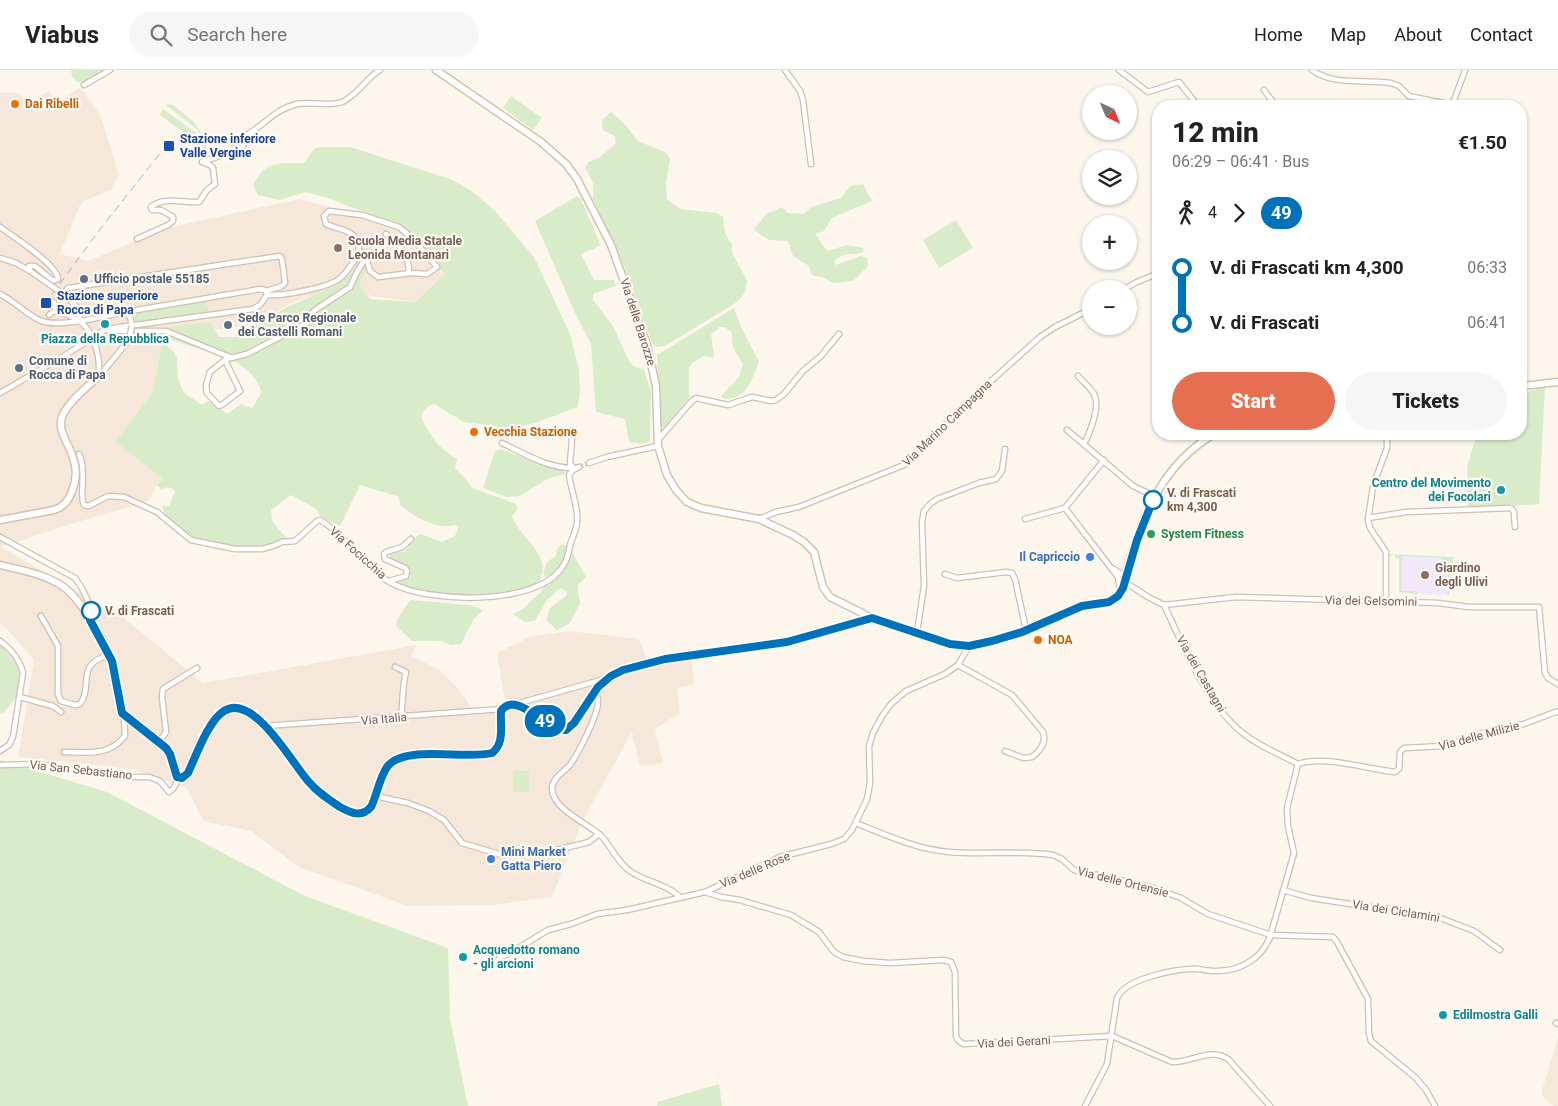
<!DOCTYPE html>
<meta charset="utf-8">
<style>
:root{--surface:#fff;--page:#f6f6f6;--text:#222;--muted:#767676;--line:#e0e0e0;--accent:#e76f51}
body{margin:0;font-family:Roboto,sans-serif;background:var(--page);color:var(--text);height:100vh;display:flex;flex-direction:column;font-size:19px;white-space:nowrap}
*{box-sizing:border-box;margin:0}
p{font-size:16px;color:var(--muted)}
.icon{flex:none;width:28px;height:28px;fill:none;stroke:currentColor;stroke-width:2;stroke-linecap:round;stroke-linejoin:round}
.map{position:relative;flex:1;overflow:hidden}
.side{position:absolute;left:1152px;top:30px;width:375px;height:340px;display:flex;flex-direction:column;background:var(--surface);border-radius:20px;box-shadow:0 1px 4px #0004}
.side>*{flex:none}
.badge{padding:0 10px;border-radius:16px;font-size:18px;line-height:32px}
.needle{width:32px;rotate:136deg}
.tools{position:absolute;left:1082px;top:15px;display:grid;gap:10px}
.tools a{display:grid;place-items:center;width:55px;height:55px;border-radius:50%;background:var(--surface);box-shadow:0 1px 4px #0004;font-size:25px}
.map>.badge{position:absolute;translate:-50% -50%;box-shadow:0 0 0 2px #fff}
.legs{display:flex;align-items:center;gap:8px;height:55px;padding:0 20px;font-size:16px}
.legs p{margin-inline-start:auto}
.head{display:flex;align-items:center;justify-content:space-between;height:85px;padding:0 20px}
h1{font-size:28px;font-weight:800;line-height:38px}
.cta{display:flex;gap:10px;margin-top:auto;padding:10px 20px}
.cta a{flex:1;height:58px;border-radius:30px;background:var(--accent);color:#fff;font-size:20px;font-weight:800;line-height:58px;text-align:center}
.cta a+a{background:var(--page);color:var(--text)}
ul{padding:0 20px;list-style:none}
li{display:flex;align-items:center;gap:18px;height:55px;font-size:19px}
li i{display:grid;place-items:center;width:8px;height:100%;margin:0 6px;background:currentColor}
li i::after{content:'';width:12px;height:12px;margin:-6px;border:4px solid;border-radius:50%;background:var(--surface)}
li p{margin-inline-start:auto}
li:first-child i{background:linear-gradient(#0000 50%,currentColor 0)}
li:last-child i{background:linear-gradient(currentColor 50%,#0000 0)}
header{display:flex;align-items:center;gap:30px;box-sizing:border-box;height:70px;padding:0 25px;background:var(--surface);border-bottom:1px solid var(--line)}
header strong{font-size:24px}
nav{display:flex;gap:28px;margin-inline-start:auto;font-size:18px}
.search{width:350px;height:45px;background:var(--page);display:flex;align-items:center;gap:12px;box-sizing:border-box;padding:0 18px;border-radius:28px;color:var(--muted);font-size:19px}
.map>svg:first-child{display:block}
.residential{fill:#f5e8da}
.education{fill:#f3e8fa}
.green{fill:#d8ecc9}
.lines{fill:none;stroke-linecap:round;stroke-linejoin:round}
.street-tunnel{stroke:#dcd0c4;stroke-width:4.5;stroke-dasharray:4.5 2;stroke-linecap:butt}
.street-casing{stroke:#d1beb0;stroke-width:7}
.secondary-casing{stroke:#d6c0b0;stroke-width:9}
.street{stroke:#fff;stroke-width:4.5}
.secondary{stroke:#fff;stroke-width:6}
.rail{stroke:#b9a8c9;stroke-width:1;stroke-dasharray:8 5;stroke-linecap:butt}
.street-bridge-casing{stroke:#d1beb0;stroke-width:7;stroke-linecap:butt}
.street-bridge{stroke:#fff;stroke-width:4.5}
.line-1-casing{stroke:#fff;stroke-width:11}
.line-1{stroke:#0072bc;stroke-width:8}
.food-dot{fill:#e8710a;stroke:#fffaf3;stroke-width:2}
.transit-dot{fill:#1a4fb4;stroke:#fffaf3;stroke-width:2}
.education-dot{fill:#8d6e63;stroke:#fffaf3;stroke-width:2}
.service-dot{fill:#5c6f8a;stroke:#fffaf3;stroke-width:2}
.culture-dot{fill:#0f9aa8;stroke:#fffaf3;stroke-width:2}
.stop-1-dot{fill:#fff;stroke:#0072bc;stroke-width:2.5}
.leisure-dot{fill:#2e9e5b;stroke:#fffaf3;stroke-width:2}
.shop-dot{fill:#3f7fe0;stroke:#fffaf3;stroke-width:2}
.labels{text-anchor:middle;stroke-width:4.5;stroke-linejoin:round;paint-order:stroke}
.food-label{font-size:12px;font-weight:bold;fill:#c56008;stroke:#fffaf3;text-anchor:start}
.transit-label{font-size:12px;font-weight:bold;fill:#164399;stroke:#fffaf3;text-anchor:start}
.education-label{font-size:12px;font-weight:bold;fill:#785e54;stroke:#fffaf3;text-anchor:start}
.service-label{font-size:12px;font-weight:bold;fill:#4e5e75;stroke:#fffaf3;text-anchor:start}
.street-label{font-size:12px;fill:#7a5c4d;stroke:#fffaf3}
.culture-label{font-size:12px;font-weight:bold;fill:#0d838f;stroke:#fffaf3;text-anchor:start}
.stop-label{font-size:12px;font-weight:bold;fill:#7a5c4d;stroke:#fffaf3;text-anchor:start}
.leisure-label{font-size:12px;font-weight:bold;fill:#27864d;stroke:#fffaf3;text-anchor:start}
.shop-label{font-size:12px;font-weight:bold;fill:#366cbe;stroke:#fffaf3;text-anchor:end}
</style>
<header>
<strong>Viabus</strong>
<div class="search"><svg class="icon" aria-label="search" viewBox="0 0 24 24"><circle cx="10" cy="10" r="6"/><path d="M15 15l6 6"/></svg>Search here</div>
<nav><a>Home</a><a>Map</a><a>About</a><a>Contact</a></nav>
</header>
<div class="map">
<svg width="1558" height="1036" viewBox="0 0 1558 1036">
<rect width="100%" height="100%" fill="#fdf6ec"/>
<g class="residential">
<polygon points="81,18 98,42 104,56 119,105 111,120 84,131 79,137 60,184 88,191 167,158 299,129 402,156 445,204 415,232 372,226 340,217 293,232 257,254 163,267 153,322 115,372 162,408 147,432 74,453 1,477 124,548 203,613 417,575 411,586 438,599 455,615 466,629 473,643 507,643 497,583 529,567 569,561 639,569 650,597 692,587 694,614 677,618 680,643 655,659 663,693 640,696 632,662 583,750 552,827 492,835 408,836 299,797 251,761 203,751 187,718 133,699 18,687 34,590 7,559 0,554 0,23 18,23 28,32 49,21 59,33 75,20"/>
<polygon points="1558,967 1558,1036 1553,1036 1541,1024"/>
</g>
<polygon class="education" points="1399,485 1453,487 1449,525 1411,524 1399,522"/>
<g class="green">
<polygon points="71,0 106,0 84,13 77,12 72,6"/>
<polygon points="511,26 542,48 533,60 503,38"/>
<polygon points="168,34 173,35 194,52 207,72 206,78 203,78 196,73 200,67 198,60 166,35"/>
<polygon points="163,39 196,63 197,66 194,70 160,45"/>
<polygon points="611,42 624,53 638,71 667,83 670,89 666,112 667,129 680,139 717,143 723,147 725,163 732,175 732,183 747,210 745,223 737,232 665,276 656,277 652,273 624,196 593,129 593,113 585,97 589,92 600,87 616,73 615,66 603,60 602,50"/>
<path d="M318 77H350L450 109 472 121 495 141 534 187 570 264 579 300 580 320 578 337 538 352 508 360 488 355 464 352 434 334C427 336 423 340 421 347 429 365 439 379 457 389L455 398 470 414 472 418 516 434 518 439 512 446C518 463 536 474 542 492 544 498 541 506 540 512 499 532 440 529 398 513L399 511 411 507 405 495 390 488V483L405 481 418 465 421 464 442 472 455 466 458 458 456 455C435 460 415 447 400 435L399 427 360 415 340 456 321 447 316 439 291 425 271 440 272 451 289 471C254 482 202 483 174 455 168 448 164 445 162 436H169L175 422 173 419 168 417 162 419 157 416 162 408 115 372 153 322 162 272 174 282 177 288 178 309 184 323 202 335 209 331 227 344 241 334 252 338 262 322C246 281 202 284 168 268 163 266 159 262 155 259L210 252 219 267H237L285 238 337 215 350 203 366 178 371 179 373 189 363 206 359 216 370 229 415 232 445 204 401 156 325 127 306 122 279 130 258 125 253 115C267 89 278 94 304 93L313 80Z"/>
<path d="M863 114 872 131 832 148 824 161 815 164 827 181 847 175 863 178 864 182C852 187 846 179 834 192L836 195 861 186 867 188 868 196 853 211 833 213 824 208 812 205 809 196 793 186 788 171 769 170 754 160 766 144 782 137 788 143 803 144 811 137 841 128 850 116Z"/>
<polygon points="577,126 581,129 599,171 600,176 581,184 594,210 614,210 616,216 593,224 593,230 613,256 630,293 635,297 644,299 651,323 650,371 642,374 629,372 625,349 596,342 591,274 575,243 535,151"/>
<polygon points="956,150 973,178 939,198 923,170"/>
<polygon points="207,231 208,243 134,253 131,243 140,240"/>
<path d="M734 238 741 257 759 292C752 309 745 333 722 328L721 326 739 307 743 294C736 281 731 280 732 263L725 257H720L711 264 714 284 713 288 704 286 692 293 689 297V328L665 358H663L660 352 657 285Z"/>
<path d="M1545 317 1539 434 1513 436 1512 433 1507 435 1468 436 1467 397 1477 364H1521V327L1525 328C1528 319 1537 319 1545 317Z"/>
<polygon points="501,379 547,397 563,400 566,404 549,408 520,426 507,427 483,418 495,381"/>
<path d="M562 474 568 477C564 491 559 503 545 507L543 503 547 492 556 486 557 479Z"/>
<polygon points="572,482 586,507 578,515 578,522 580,533 570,553 557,560 547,551 549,539 567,525 566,521 560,518 547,530 535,551 525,552 513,544 523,539 541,522 544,515 562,501"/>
<polygon points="1390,484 1453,487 1449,525 1447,523 1448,499 1443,499 1442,488 1402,486 1402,521 1418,521 1418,524 1399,522 1399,488 1395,488 1395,485 1391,485 1390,488"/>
<polygon points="410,530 470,535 479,538 482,541 473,550 461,574 451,575 441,571 412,571 396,556 397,550"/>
<polygon points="0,574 19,598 18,625 4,642 0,643"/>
<polygon points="0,690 107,722 305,826 448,878 450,949 468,1036 0,1036"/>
<rect x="513" y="701" width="16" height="21"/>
<polygon points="719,1014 722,1036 657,1036 657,1032"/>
</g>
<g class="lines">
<polyline class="street-tunnel" points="579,397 589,393"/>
<g class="street-casing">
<g id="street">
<polyline points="785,0 800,21 803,30 811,94"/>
<polyline points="1119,0 1148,22 1179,12 1198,36"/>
<path d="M1312 0C1333 16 1366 9 1391 13L1399 16 1409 26 1452 35"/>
<polyline points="84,15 110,0"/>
<polyline points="1264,20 1276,36"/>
<polyline points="1452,36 1465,0"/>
<path d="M243 71 245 66C263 56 275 39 297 34 311 31 328 37 342 32 357 26 366 8 380 0"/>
<polyline points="233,73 245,70"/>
<path d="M0 157C12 166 58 195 58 209L53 211 35 196H29L30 201 16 193 0 188"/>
<path d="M386 164C400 176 409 184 409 203"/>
<path d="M137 169 168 155 173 151V147L161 140H152L151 137C163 126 184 133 199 132L207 120 215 114 213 98 210 95 202 92 240 79 248 69"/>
<polyline points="1124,219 1137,212 1159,203"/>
<path d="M0 224C14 231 25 243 39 250 58 259 104 246 125 242L130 247 132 256"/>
<path d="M267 225C283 226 327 218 339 209 346 204 351 195 356 188 360 180 360 173 354 166 347 159 334 158 326 154L324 146 329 141 362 145 399 157 412 168 437 197 427 204 411 203 378 207 370 201 366 187"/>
<path d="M54 232 56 240C64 244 75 247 81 252 94 264 102 290 98 307"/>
<polyline points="125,242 260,219 265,220 267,224"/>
<polyline points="49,245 56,240"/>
<polyline points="80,251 77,237 63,224 68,218 280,186 282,189 285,213 282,216 266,221"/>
<polyline points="106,260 129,261"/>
<polyline points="137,261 166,261 232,288"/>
<polyline points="225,290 240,321 223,334 219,336 207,323 206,315 210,302 226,289 247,284 309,252 310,245 315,240 350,217 356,204 366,187 364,183 359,181"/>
<path d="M1078 306C1083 312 1090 317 1094 324 1101 336 1090 362 1084 374"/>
<polyline points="0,323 64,286 106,259 253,239 260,235 267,225"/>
<polyline points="1067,360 1133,416 1154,426"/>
<polyline points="572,369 570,394 574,398"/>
<polyline points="658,370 691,332 696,328 728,335 752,327 771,331 776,330 784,324 803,301 821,286 839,264"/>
<path d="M502 373C525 384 549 399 575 398"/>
<path d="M79 384C87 401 79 427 84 435L89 436 108 426 124 427 157 442 191 470 235 479H262L273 476 282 472 295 471 317 451 320 450C347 466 364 497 391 513 428 533 538 537 563 496 567 490 569 482 570 475 572 468 576 461 577 453 579 437 571 421 569 405L573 400 579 397"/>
<polyline points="589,393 607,387 658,376"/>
<polyline points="1065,438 1118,507 1120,522"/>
<polyline points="1368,448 1406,442 1511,438 1514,442 1515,457"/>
<polyline points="759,449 776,442 799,437 904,395 913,388 961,338 1040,267 1055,257 1091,239"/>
<polyline points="1025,449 1065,438 1104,390"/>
<path d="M0 467 75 508C83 518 93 537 90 549"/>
<polyline points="1112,498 1126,507"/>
<polyline points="945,504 957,508 1006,502 1012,503 1015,509 1026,560"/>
<polyline points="389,511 406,506 407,501 405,498 385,489 384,484 386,482 402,477 411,469"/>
<polyline points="1125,512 1148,527 1164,535 1236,527 1438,533 1469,537 1539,537 1545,603 1548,608 1558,614"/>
<polyline points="1386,532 1386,482 1370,458 1368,450 1373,416 1387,378 1387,364"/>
<path d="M41 546 58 576V624L61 631 75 635 80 634C94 615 74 595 109 585"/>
<polyline points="917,562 924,516 922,452 924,441 930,434 937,429 979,413 996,409 1002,401 1005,379"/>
<path d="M0 571C11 579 20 590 23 603L13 667 9 675 0 681"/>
<path d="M958 595 1012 625 1043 662C1047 672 1040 681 1032 687L1023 688 1005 681"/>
<path d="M395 597 406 602C402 617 403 632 401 647"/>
<path d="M596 621C597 625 598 629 598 632 598 645 578 684 570 695 564 702 552 708 552 719 553 741 591 754 603 768 612 778 618 793 630 801 645 812 665 813 680 827"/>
<polyline points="20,627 53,636 61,642"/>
<polyline points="516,634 608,608"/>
<polyline points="265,656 502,639"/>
<polyline points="157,670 163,667 166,662 162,627 163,619 197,598"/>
<path d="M64 682C88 682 108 687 125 666L124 646"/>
<path d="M1298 694C1326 685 1366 699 1395 702L1399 699 1400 682 1404 678 1444 676 1486 662 1524 654 1558 641"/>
<polyline points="0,695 39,694 120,707 149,707 160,711 169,722 173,719 179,708"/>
<polyline points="375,726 408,733 429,741 444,750 462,773 502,785 512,784 531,779 545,782 553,781 589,772 599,764"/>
<path d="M856 753C886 765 916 779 949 782 983 785 1019 780 1053 785L1062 789 1074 800 1151 817 1181 828 1208 844 1271 865 1333 867 1337 872 1368 929 1369 964 1371 971 1416 1008 1426 1020 1435 1036"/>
<polyline points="1283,820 1311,828 1403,842 1435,846 1474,861 1500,880"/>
<path d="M705 822 721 827 740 830 791 845 819 862 834 882 843 887 863 891 890 893 943 890 951 892 955 902 956 966 958 970 963 974 1112 966 1172 992C1190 993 1213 976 1229 990L1270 1036"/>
<polyline points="499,896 496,892 501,887 512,882 548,860 571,854 597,844 627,840 705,822 780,787 831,774 844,769 852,760 867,729 870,713 869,676 873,663 882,646 891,634 906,621 945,604 958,595 969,576"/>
<polyline points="1556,953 1558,954"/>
<path d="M1085 1036 1107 994 1117 928C1125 909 1172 900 1190 899 1198 898 1206 901 1214 901 1238 902 1261 890 1270 867L1294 783 1288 756 1287 738 1298 694C1280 684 1260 677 1244 664 1208 637 1183 575 1164 535"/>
</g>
</g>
<g class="secondary-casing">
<g id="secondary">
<path d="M436 0 541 72 566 94 577 109 611 175 647 275 656 316 658 376 667 405 676 420 687 432 701 438 759 449 793 465 804 472 814 482 823 517 830 527 872 548 957 576H969L991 571 1022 562 1082 537 1109 532 1118 526 1123 518C1125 511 1126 505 1127 499 1143 444 1163 394 1214 364"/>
<polyline points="1521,316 1558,312"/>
<path d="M0 450 54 440C64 437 69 431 72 421 80 402 74 387 65 369 62 363 60 358 61 351 63 336 87 317 98 307"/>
<path d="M0 495C21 500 46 504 65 518 81 530 105 572 112 591 118 608 118 627 122 644L166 678 170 684 177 707 182 708 188 703C197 686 206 656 220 644 250 617 293 695 310 713 318 723 329 729 340 736 345 740 350 744 357 744 378 744 377 706 390 693 404 680 466 684 487 684 506 680 500 655 501 641L509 635 520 636 557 659 564 660 574 653 600 616 619 602 665 589 787 572 872 548"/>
</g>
</g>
<use href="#street" class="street"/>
<use href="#secondary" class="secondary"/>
<polyline class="rail" points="44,235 101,158 165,77"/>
<g class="street-bridge-casing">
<g id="street-bridge">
<polyline points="30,201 63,224"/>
<polyline points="105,299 129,270 132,256"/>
</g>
</g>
<use href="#street-bridge" class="street-bridge"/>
</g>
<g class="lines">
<g class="line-1-casing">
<path id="line-1" d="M91 541 90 550 112 591 122 643 166 678 170 684 177 707 182 708 188 703C196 686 208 651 224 641 253 622 292 693 308 711 317 722 328 729 340 737 351 743 361 748 371 737 377 725 379 709 387 697 404 674 465 690 492 683 505 673 500 656 501 641 516 619 547 661 566 660L574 653 598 617 611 606 623 600 665 589 787 572 872 548 950 574 969 576 992 571 1022 562 1082 536 1109 532 1118 526 1123 518 1137 470 1153 430"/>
</g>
<use href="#line-1" class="line-1"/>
</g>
<g class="food-dot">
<circle cx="15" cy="34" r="5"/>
<circle cx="474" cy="362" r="5"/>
<circle cx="1038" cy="570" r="5"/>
</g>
<g class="transit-dot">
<rect x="163" y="70" width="12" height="12" rx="2.5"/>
<rect x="40" y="227" width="12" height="12" rx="2.5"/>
</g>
<g class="education-dot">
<circle cx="338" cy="178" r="5"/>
<circle cx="1425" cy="505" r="5"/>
</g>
<g class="service-dot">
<circle cx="84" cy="209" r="5"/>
<circle cx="228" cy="255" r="5"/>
<circle cx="19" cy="298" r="5"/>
</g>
<g class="culture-dot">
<circle cx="105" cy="254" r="5"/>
<circle cx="1501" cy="420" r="5"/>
<circle cx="463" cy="887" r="5"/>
<circle cx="1443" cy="945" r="5"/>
</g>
<g class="stop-1-dot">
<circle cx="1153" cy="430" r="9"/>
<circle cx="91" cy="541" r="9"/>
</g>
<circle class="leisure-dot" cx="1151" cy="464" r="5"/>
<g class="shop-dot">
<circle cx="1090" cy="487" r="5"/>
<circle cx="491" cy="789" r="5"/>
</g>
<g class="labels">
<g class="food-label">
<text x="25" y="38">Dai Ribelli</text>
<text x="484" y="366">Vecchia Stazione</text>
<text x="1048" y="574">NOA</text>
</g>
<g class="transit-label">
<text x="180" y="73">Stazione inferiore<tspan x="180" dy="14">Valle Vergine</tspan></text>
<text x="57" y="230">Stazione superiore<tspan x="57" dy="14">Rocca di Papa</tspan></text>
</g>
<g class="education-label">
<text x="348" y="175">Scuola Media Statale<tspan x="348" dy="14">Leonida Montanari</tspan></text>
<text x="1435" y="502">Giardino<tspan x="1435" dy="14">degli Ulivi</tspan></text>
</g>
<g class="service-label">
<text x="94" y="213">Ufficio postale 55185</text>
<text x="238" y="252">Sede Parco Regionale<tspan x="238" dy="14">dei Castelli Romani</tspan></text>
<text x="29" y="295">Comune di<tspan x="29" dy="14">Rocca di Papa</tspan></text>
</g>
<g class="street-label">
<text transform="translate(638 252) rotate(72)" y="4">Via delle Barozze</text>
<text transform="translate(947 353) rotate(-44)" y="4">Via Marino Campagna</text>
<text transform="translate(358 483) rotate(42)" y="4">Via Focicchia</text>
<text transform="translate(1371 531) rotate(1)" y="4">Via dei Gelsomini</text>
<text transform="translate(1201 604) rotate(60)" y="4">Via dei Castagni</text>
<text transform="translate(384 649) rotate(-5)" y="4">Via Italia</text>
<text transform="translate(1479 666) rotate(-15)" y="4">Via delle Milizie</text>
<text transform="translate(81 700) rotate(6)" y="4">Via San Sebastiano</text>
<text transform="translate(755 800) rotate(-23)" y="4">Via delle Rose</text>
<text transform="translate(1123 812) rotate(14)" y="4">Via delle Ortensie</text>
<text transform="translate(1396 841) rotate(9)" y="4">Via dei Ciclamini</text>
<text transform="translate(1014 972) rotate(-3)" y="4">Via dei Gerani</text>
</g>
<g class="culture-label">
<text x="105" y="273" text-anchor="middle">Piazza della Repubblica</text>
<text x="1491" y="417" text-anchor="end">Centro del Movimento<tspan x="1491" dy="14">dei Focolari</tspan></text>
<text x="473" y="884">Acquedotto romano<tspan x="473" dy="14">- gli arcioni</tspan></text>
<text x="1453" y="949">Edilmostra Galli</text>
</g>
<g class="stop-label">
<text x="1167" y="427">V. di Frascati<tspan x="1167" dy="14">km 4,300</tspan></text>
<text x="105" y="545">V. di Frascati</text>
</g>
<g class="leisure-label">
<text x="1161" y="468">System Fitness</text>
</g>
<g class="shop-label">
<text x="1080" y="491">Il Capriccio</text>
<text x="501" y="786" text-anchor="start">Mini Market<tspan x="501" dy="14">Gatta Piero</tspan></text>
</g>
</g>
</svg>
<div class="tools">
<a><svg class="needle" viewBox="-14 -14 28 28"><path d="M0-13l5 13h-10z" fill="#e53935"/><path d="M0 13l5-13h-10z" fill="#767676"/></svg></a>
<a><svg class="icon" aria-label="layers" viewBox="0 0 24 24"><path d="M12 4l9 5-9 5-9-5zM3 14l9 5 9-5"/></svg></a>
<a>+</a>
<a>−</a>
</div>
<b class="badge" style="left:545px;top:651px;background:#0072bc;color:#fff">49</b>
<section class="side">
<div class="head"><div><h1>12 min</h1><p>06:29 – 06:41 · Bus</p></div><b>€1.50</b></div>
<div class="legs"><svg class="icon" aria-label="walk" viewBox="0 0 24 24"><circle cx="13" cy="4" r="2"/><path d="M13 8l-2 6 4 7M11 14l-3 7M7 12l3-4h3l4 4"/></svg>4<svg class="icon" aria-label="forward" viewBox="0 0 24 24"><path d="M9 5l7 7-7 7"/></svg><b class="badge" style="background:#0072bc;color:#fff">49</b></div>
<ul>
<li><i style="color:#0072bc"></i><b>V. di Frascati km 4,300</b><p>06:33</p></li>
<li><i style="color:#0072bc"></i><b>V. di Frascati</b><p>06:41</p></li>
</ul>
<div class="cta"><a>Start</a><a>Tickets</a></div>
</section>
</div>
